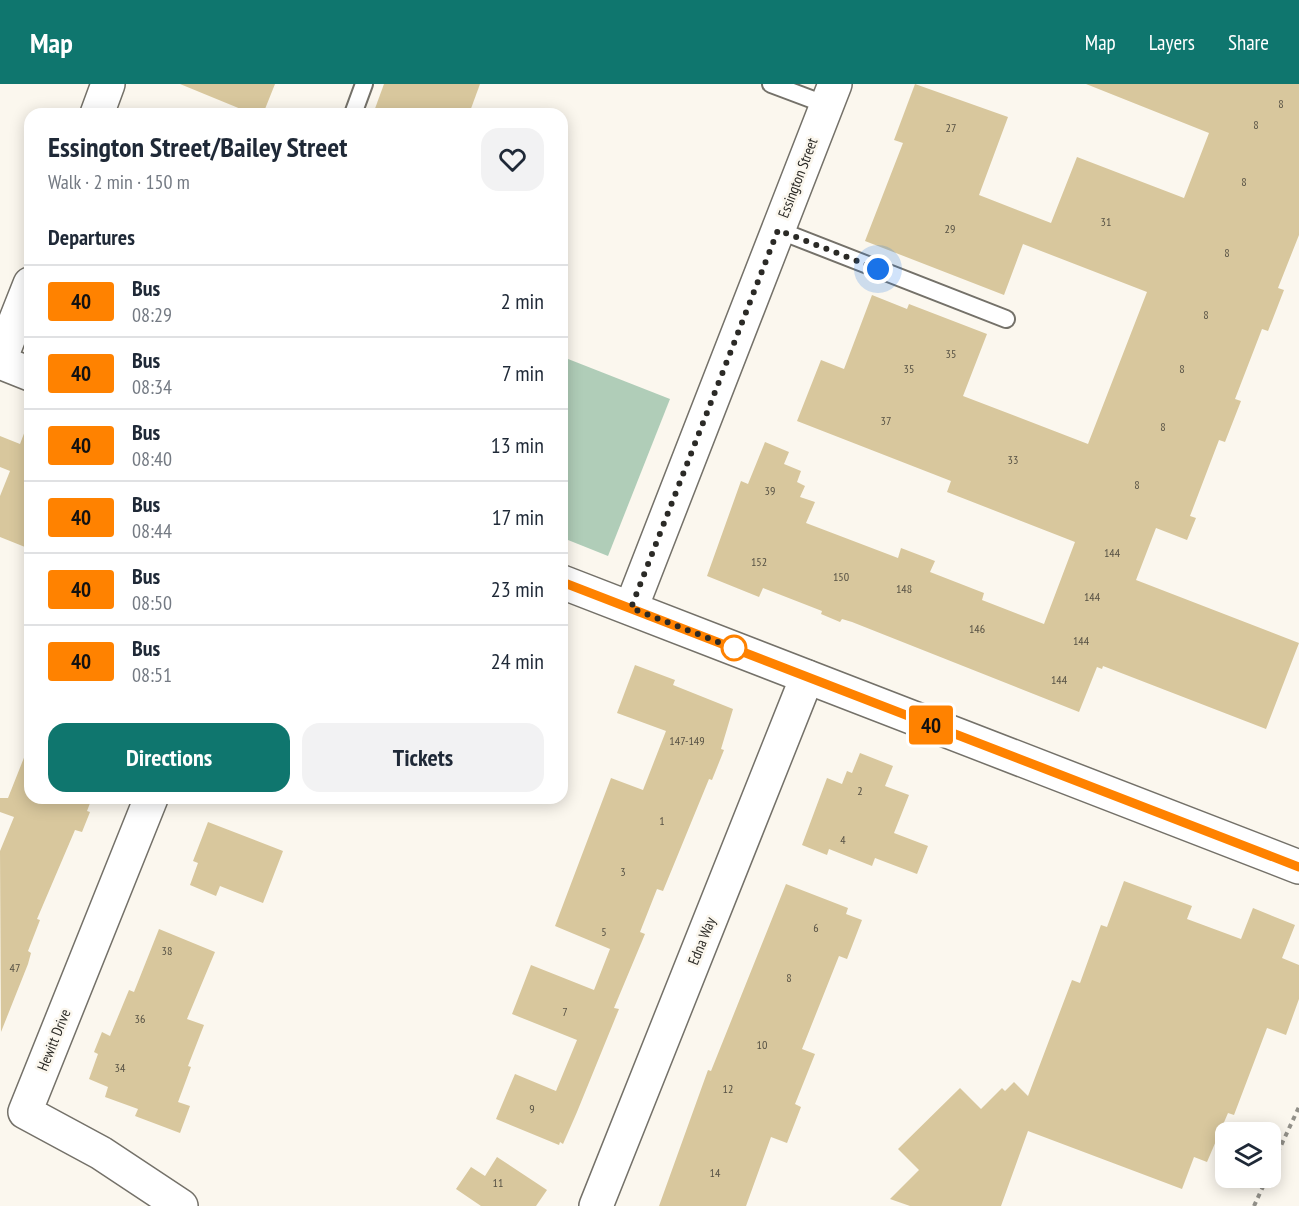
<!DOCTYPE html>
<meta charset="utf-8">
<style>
:root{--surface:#fff;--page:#f2f2f3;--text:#1f2937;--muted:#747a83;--line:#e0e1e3;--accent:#0f766e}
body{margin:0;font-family:"PT Sans Narrow",sans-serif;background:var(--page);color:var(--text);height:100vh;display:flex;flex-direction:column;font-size:22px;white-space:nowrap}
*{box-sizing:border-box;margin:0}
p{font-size:20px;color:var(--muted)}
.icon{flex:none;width:33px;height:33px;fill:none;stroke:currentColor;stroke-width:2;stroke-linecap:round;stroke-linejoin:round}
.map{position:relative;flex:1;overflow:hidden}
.details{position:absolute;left:24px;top:24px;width:544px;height:696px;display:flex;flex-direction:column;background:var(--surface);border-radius:18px;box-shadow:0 3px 15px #0003}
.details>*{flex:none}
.badge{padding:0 12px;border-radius:4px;font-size:21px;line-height:39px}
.buttons{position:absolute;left:1215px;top:1038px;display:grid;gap:12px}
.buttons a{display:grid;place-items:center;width:66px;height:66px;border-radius:12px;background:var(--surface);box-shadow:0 3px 15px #0003;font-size:30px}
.you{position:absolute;width:30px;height:30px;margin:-15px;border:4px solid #fff;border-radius:50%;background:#1a73e8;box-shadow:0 0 0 9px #1a73e833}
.map>.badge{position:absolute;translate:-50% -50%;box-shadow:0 0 0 3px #fff}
h2{padding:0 24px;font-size:22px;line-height:54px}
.round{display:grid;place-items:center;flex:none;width:63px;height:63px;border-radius:18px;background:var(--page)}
.summary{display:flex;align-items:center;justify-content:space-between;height:102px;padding:0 24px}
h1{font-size:28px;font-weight:600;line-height:45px}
.action{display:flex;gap:12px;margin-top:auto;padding:12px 24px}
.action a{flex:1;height:69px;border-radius:18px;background:var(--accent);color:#fff;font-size:24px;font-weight:600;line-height:69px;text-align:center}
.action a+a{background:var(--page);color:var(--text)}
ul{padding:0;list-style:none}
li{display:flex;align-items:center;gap:18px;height:72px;padding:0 24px;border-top:2px solid var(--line)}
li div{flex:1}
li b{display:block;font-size:22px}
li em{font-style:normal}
li .badge{min-width:66px;font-weight:700;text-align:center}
header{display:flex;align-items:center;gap:36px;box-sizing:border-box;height:84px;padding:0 30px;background:var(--accent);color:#fff}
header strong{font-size:28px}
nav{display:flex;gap:33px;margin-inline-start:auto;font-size:21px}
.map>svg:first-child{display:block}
.green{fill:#b0cdb8}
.building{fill:#d8c79d}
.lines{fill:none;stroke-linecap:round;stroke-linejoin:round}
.lane-casing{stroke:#747169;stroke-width:20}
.street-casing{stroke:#747169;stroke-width:36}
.path{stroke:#929089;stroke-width:4;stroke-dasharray:4.5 4.5;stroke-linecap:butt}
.lane{stroke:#fff;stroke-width:16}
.street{stroke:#fff;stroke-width:33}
.line-casing{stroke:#fff;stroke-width:14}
.line{stroke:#ff8200;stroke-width:9}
.walk{stroke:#2b2a26;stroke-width:6;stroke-dasharray:0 10.8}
.stop-dot{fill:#fff;stroke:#ff8200;stroke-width:3}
.labels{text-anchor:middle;stroke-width:5;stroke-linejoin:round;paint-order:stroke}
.number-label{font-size:12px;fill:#565144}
.street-label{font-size:15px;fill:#2b2a26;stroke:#fbf7ee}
</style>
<header>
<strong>Map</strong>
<nav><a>Map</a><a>Layers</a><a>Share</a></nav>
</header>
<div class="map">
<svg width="1299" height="1122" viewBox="0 0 1299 1122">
<rect width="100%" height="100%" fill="#fbf7ee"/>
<polygon class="green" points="563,273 670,315 608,472 563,454"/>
<g class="building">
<polygon points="180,0 275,0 263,30 253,30"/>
<polygon points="384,0 480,0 469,30 373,30"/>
<polygon points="915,0 1008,33 979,111 1051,139 1077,73 1184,114 1209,49 1086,0 1299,0 1299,151 1278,204 1284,206 1268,247 1262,245 1235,315 1241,317 1225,358 1219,356 1190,432 1196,434 1187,456 1156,444 1136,496 1299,559 1266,645 1103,582 1102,585 1097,583 1079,628 852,538 842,535 840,538 821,530 822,527 763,504 759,513 707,492 741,397 748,400 765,358 789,368 784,380 801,387 797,398 805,402 800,413 815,418 806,439 898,474 901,464 935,477 930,488 984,509 982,516 1044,540 1075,458 947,408 951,397 797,337 821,276 844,285 872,211 907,225 909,220 987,250 963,312 1088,360 1147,208 1023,160 1004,211 865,157 903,59 894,56"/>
<polygon points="28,339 30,340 30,465 0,453 0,412 10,387 0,383 0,352 20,360"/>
<polygon points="635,581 675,596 673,601 733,625 721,665 724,666 712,696 709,695 663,807 657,805 640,848 645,850 614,924 619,925 577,1028 563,1060 560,1058 559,1061 496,1035 515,990 556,1007 577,956 512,930 531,881 594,906 610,865 555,842 611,694 643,706 666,647 617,629"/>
<polygon points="29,661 30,714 92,714 87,727 90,728 82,748 75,746 37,835 40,836 28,867 31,869 28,880 1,948 0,767 14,733 0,728 0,714 8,714"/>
<polygon points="860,669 893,682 885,702 909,711 894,749 928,762 917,790 875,774 872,782 829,765 827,771 802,761 827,694 842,700 847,687 852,689"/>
<polygon points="208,738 283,767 263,819 220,802 216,812 190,801 198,779 193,777"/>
<polygon points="1124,797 1192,822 1187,835 1241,855 1253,824 1295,841 1282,874 1299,881 1299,915 1286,951 1267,944 1234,1031 1228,1029 1207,1078 1194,1073 1182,1105 1028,1047 1001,1122 910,1122 890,1115 919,1086 898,1065 960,1004 981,1025 1002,1004 1005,1007 1014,998 1028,1012 1072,896 1080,899 1101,841 1107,843"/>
<polygon points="786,800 848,824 846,830 862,836 847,875 839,872 802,965 815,970 795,1020 801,1023 787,1059 771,1053 746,1122 659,1122 708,986 711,987"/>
<polygon points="159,845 215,868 187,935 204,941 188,982 191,983 178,1018 190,1022 180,1049 135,1032 138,1025 105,1013 108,1003 89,995 98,970 94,968 102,948 110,952 129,906 134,908"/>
<polygon points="497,1073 547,1106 536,1122 481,1122 456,1105 471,1083 485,1092"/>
</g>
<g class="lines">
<g class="lane-casing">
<g id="lane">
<polyline points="771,0 827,21"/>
<polyline points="353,30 364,0"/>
<polyline points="778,146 1006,235"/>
</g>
</g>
<g class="street-casing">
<g id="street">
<polyline points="97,30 108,0"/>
<polyline points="0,276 30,200"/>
<polyline points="0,278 30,290"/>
<polyline points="562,498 1299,783"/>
<polyline points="631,524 835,0"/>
<polyline points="151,714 25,1028 101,1069 181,1122"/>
<polyline points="596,1122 807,593"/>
</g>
</g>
<g class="path">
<polyline points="1270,1085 1299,1023"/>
<polyline points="1254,1122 1267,1094"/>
</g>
<use href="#lane" class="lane"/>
<use href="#street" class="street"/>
</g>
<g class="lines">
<g class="line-casing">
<polyline id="line" points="562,498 1299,783"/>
</g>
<use href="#line" class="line"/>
<polyline class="walk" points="734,564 741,567 631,524 778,146 878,185"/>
</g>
<circle class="stop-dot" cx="734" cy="564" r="12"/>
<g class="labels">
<g class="number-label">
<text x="1281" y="24">8</text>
<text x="1256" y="45">8</text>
<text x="951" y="48">27</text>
<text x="1244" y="102">8</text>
<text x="1106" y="142">31</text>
<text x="950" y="149">29</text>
<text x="1227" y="173">8</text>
<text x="1206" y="235">8</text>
<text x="951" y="274">35</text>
<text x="909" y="289">35</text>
<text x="1182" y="289">8</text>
<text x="886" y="341">37</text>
<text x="1163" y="347">8</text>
<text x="1013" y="380">33</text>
<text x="1137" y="405">8</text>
<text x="770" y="411">39</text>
<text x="1112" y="473">144</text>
<text x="759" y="482">152</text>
<text x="841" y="497">150</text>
<text x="904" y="509">148</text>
<text x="1092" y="517">144</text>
<text x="977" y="549">146</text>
<text x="1081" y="561">144</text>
<text x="1059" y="600">144</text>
<text x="687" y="661">147-149</text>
<text x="860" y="711">2</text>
<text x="662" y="741">1</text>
<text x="843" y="760">4</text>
<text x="623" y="792">3</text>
<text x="816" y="848">6</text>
<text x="604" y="852">5</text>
<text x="167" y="871">38</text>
<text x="15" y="888">47</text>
<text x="789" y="898">8</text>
<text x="565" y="932">7</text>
<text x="140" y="939">36</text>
<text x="762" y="965">10</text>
<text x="120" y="988">34</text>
<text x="728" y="1009">12</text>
<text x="532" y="1029">9</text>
<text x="715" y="1093">14</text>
<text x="498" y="1103">11</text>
</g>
<g class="street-label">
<text transform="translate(798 94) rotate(-69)" y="5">Essington Street</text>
<text transform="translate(702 857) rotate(-68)" y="5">Edna Way</text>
<text transform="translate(54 956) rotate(-68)" y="5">Hewitt Drive</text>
</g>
</g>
</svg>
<div class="buttons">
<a><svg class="icon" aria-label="layers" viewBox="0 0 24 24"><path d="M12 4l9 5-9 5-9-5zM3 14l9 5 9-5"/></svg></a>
</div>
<div class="you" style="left:878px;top:185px"></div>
<b class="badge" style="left:931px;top:641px;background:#ff8200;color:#111">40</b>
<section class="details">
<div class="summary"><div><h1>Essington Street/Bailey Street</h1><p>Walk · 2 min · 150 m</p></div><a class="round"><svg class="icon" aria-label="heart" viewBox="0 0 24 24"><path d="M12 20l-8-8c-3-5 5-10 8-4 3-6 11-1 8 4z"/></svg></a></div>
<h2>Departures</h2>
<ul>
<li><span class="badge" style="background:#ff8200;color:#111">40</span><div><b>Bus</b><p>08:29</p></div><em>2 min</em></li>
<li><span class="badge" style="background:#ff8200;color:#111">40</span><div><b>Bus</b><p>08:34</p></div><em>7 min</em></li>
<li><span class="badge" style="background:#ff8200;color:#111">40</span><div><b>Bus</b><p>08:40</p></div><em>13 min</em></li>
<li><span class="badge" style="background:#ff8200;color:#111">40</span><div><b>Bus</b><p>08:44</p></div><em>17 min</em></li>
<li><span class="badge" style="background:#ff8200;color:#111">40</span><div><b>Bus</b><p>08:50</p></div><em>23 min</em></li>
<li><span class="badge" style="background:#ff8200;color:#111">40</span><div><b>Bus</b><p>08:51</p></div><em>24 min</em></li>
</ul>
<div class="action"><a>Directions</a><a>Tickets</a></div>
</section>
</div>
